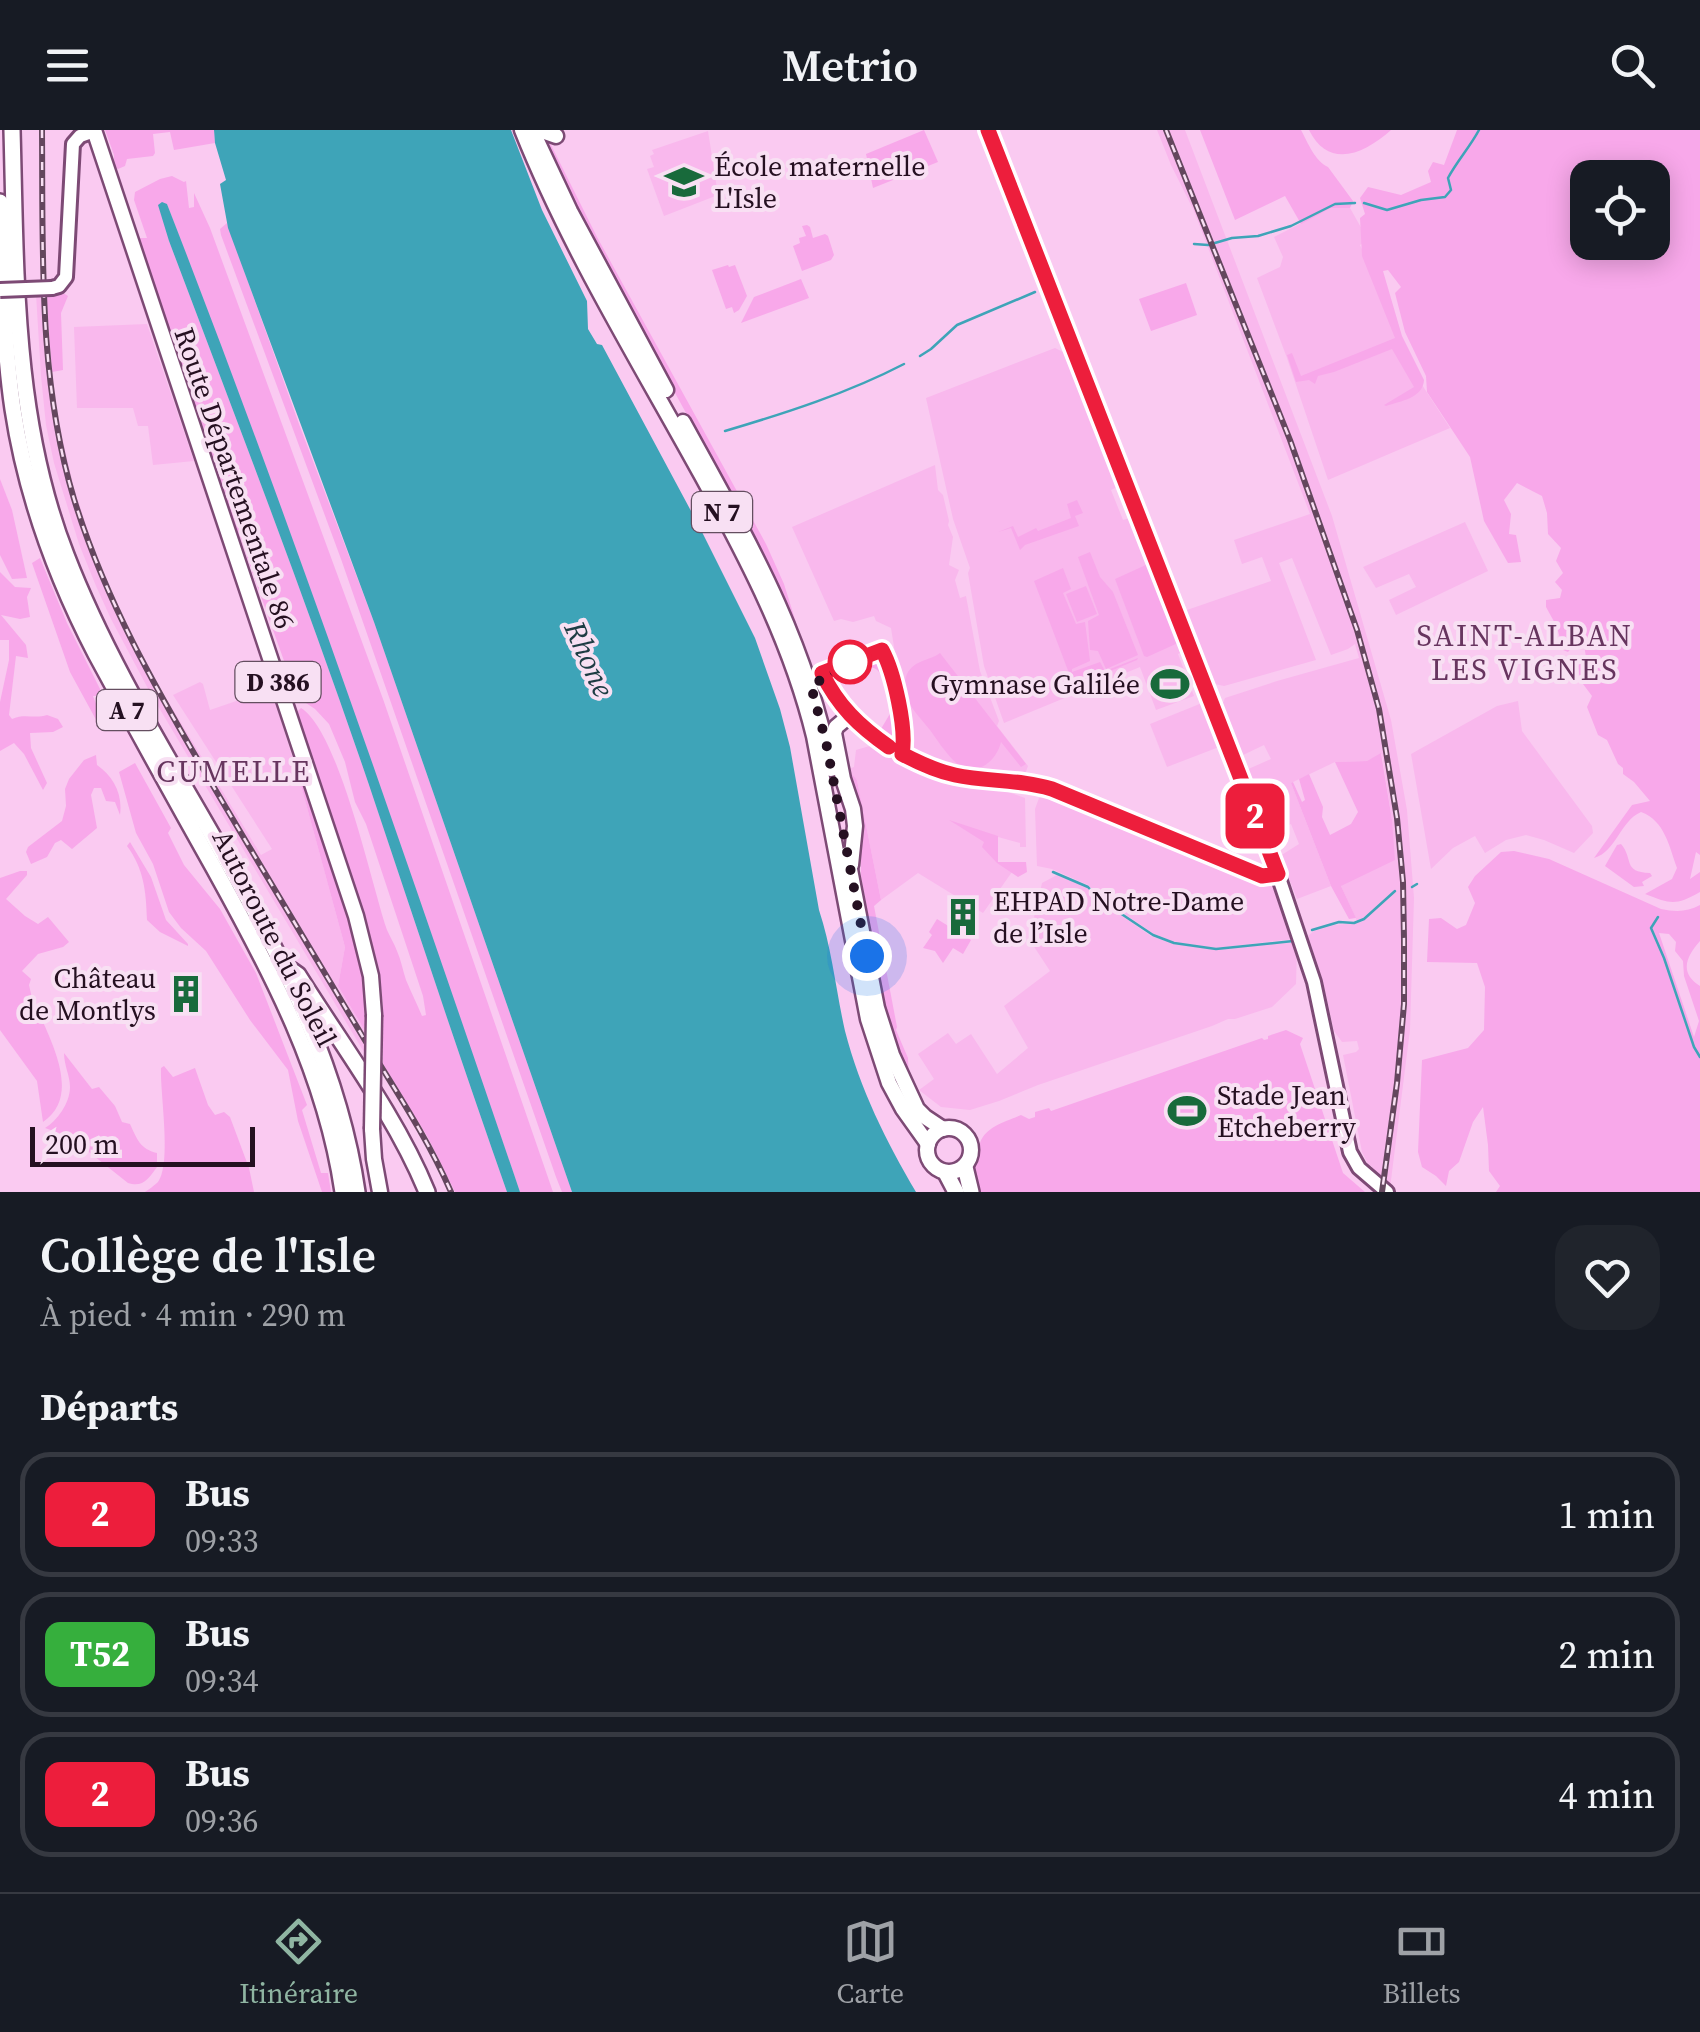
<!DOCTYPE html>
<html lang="fr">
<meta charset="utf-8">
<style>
:root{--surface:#171b24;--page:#20242c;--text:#f1f3f6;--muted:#9ea1a6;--line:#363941;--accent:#8fb5a2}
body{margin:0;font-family:"Source Serif 4",serif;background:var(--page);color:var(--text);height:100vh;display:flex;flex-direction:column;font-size:38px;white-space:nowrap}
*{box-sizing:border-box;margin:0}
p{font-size:32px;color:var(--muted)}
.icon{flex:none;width:55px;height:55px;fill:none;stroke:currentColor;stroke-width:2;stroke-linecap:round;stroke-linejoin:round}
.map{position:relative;height:1062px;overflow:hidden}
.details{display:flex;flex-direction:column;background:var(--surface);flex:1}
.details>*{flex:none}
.badge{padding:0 20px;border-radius:15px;font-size:35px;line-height:65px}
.buttons{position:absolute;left:1570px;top:30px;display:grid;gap:20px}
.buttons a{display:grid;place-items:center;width:100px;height:100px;border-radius:20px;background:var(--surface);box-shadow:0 5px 25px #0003;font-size:50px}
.scale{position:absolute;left:30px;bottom:25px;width:225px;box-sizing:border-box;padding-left:10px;border:5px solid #251021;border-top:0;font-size:28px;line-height:35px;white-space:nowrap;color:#251021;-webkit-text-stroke:8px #f8e0f3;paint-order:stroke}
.you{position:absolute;width:50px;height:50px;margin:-25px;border:8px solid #fff;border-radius:50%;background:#1a73e8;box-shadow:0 0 0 15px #1a73e833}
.map>.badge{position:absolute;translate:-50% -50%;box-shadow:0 0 0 5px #fff}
h2{padding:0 40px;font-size:38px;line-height:90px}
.round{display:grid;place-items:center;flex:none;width:105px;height:105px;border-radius:30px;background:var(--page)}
.headline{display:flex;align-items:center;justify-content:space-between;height:170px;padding:0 40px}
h1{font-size:48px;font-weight:600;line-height:75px}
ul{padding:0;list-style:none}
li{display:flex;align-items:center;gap:30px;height:125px;margin:0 20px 15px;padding:0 20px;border:5px solid var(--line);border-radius:30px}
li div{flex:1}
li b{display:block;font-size:38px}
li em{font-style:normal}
li .badge{min-width:110px;font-weight:700;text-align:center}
header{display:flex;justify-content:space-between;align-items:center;height:130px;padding:0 40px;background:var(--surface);font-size:45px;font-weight:600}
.dock{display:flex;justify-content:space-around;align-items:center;height:140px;border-top:2px solid var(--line);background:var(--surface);font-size:28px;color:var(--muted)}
.dock a{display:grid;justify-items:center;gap:5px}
.dock .current{color:var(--accent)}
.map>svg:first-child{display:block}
.built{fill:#f9b8ed}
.green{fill:#f8a8ea;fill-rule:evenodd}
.water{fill:#3ea4b8}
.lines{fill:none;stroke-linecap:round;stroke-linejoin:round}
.stream{stroke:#3ea4b8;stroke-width:2.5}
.secondary-casing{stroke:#7d4a75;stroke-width:18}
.primary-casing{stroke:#7d4a75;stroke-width:19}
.highway-casing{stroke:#7d4a75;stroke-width:20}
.secondary{stroke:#fff;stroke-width:12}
.primary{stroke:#fff;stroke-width:14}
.highway{stroke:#fff;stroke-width:15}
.rail-casing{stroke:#64475e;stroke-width:6}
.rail{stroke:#f8e0f3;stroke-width:2.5;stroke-dasharray:8;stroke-linecap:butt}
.secondary-bridge-casing{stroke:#7d4a75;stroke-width:18;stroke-linecap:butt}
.primary-bridge-casing{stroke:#7d4a75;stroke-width:19;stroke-linecap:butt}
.secondary-bridge{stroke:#fff;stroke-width:12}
.primary-bridge{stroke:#fff;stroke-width:14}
.line-casing{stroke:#fff;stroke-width:22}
.line{stroke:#ed1e3c;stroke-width:15}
.walk{stroke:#251021;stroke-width:10;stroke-dasharray:0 18}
.stop-dot{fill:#fff;stroke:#ed1e3c;stroke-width:5}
.labels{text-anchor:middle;stroke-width:8;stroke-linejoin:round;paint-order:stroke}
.shield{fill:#f8e0f3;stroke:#644e60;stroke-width:2.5}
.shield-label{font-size:25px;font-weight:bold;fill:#251021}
.poi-label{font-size:28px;fill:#251021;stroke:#f8e0f3;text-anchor:start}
.street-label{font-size:28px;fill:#251021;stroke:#f8e0f3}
.neighbourhood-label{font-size:30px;letter-spacing:2.5px;fill:#67355f;stroke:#f8e0f3}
.water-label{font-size:30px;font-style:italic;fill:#1d3c43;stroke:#f8e0f3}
</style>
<header><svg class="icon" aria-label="menu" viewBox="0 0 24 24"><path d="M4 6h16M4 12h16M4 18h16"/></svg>Metrio<svg class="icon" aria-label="search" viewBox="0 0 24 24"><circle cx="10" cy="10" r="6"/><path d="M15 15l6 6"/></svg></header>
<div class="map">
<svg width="1700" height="1062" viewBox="0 0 1700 1062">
<rect width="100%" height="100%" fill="#facaf1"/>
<g class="built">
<polygon points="1157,0 1185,0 1332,386 1391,590 1407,680 1414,768 1410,900 1390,1058 1372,1044 1372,1036 1369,1036 1362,1022 1343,925 1356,922 1359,919 1357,911 1342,912 1334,901 1324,857 1308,806 1314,801 1334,795 1358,793 1341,756 1392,690 1382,624 1367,631 1335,632 1291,653 1331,756 1297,769 1280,726 1299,714 1291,694 1271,704 1246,640 1271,629 1264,615 1241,626 1222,575 1225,568 1277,551 1359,528 1355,514 1348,519 1331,525 1292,428 1279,433 1316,530 1224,556 1210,553 1184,481 1271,451 1262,427 1242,434 1234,410 1310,384 1194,81 1171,35"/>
<polygon points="708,1 718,65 664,86 647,39 654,37 650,26 654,24 652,20"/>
<polygon points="1331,78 1350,78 1368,110 1360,115 1415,244 1450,298 1328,350 1287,228 1257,148 1280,137 1283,127 1274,107"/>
<polygon points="36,164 46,164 49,219 58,290 74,358 101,441 127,497 155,550 261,725 272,719 173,565 200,552 203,554 210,580 271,559 299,648 345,817 338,856 367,904 365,924 152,566 111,489 96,456 79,414 54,333 46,295 41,246"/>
<polygon points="147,194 194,331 153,335 148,296 138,296 133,278 77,278 74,197"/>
<polygon points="1055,218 1065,223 1117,357 1111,360 1123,390 1130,388 1182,522 1178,524 1194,566 1156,580 1140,537 1004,593 984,536 968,443 970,438 953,389 926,268"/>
<polygon points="935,335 938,360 943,365 949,391 948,395 953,407 949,435 959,440 955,450 960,468 966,466 980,541 999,591 997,596 1028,636 1024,647 954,639 918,626 914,620 912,598 900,555 891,498 876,491 874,486 853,492 841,489 834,491 792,397"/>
<polygon points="1465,392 1488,441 1396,485 1389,470 1416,457 1409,444 1376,458 1363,437"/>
<polygon points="1518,571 1522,601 1592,696 1593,703 1574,723 1544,710 1526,705 1506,710 1485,723 1475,706 1453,718 1431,739 1411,624 1497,576"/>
<polygon points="1202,573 1219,617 1167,637 1150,594"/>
<polygon points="873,615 905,635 932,646 967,655 992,656 1025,668 1026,717 1020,717 1020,713 998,707 998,732 1019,732 983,783 918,743 881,770 857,650 848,639 854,637 856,620"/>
<polygon points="1046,664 1058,667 1275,758 1294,809 1216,818 1175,812 1154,804 1101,768 1088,755 1052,739 1037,736 1035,679 1039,668"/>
<polygon points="1057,745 1086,757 1099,770 1151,806 1174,814 1216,820 1294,812 1297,819 1296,854 1272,877 1235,889 1228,889 1212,896 1038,955 999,971 970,980 941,977 919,960 934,949 918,924 948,903 956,914 971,904 997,944 1028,918 1004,876 1050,841 1029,809 1042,753"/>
</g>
<g class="green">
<polygon points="105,0 214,0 215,13 174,20 170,2 153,4 155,23 153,26 127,29 125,36 118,39 114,37 114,25"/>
<polygon points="536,0 547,7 597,107 766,414 784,454 798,499 772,440 548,31"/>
<polygon points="924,0 938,32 873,58 866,24"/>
<path d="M1200 0H1301C1308 13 1315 31 1328 37L1353 71 1350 78H1331L1301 94 1285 66 1235 90Z"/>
<path d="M1309 0H1391C1364 24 1329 40 1309 0Z"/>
<path d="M1457 0H1700V725L1696 722 1690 749 1700 742V762C1675 776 1671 774 1645 764L1672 749 1677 738C1669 716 1665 691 1641 682 1620 691 1616 722 1594 728L1632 675 1650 671 1634 652 1623 644V638L1618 634 1607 610 1598 605 1587 577 1592 566 1580 550 1578 536 1586 527 1584 515 1573 516 1568 522 1563 520 1557 497 1546 477V470L1560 468 1562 460 1555 452 1563 443 1556 431 1561 418 1548 404 1547 383 1542 366 1517 353 1504 370 1511 384 1509 404 1516 405 1521 432 1508 433 1484 391 1470 327 1427 262 1426 246 1405 202 1395 163 1401 157 1388 140 1383 141 1402 206 1424 250C1423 268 1401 271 1386 276L1384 275 1414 257 1392 219 1334 242 1318 246 1315 254 1309 250 1296 252 1287 225 1292 223 1301 246 1395 208 1362 126 1360 88 1365 84 1360 68 1368 57 1401 65 1431 52 1428 41 1433 32 1444 35ZM1588 48H1652V112H1588Z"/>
<path d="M172 46 184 52 186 51 189 78 194 77V63L210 98 383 569 553 1062H520L317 479 167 74 169 111C237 291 306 470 368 652 414 789 459 926 507 1062H455L427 1006 383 935V876L379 839 366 791 297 582 301 578C339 601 371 753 387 800 390 807 394 813 397 821 401 830 403 841 406 850 411 862 417 874 422 886L426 885 423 866 366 694 355 672 345 632 329 594 315 579 297 567 230 380 140 115V108H147L134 70 135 62 160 49Z"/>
<polygon points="227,93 299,294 374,492 572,1062 562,1062 556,1047 341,429 221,105 220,99"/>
<polygon points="807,95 810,97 813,108 825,104 828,106 834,125 831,130 802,141 793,116 800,113 799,108 806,106 802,96"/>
<polygon points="728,135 729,137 735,135 747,166 739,180 734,183 732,177 726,179 712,140"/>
<polygon points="801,149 809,168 741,193 754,167"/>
<polygon points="1186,153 1197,185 1151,201 1139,169"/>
<polygon points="60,161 68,166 61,183 63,240 52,242 46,164"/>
<polygon points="0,349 12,380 27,448 12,449 0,425"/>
<polygon points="1077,370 1083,383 1075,386 1079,396 1025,415 1020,420 1011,398 998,402 1013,396 1018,407 1036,398 1038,401 1071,388 1067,374"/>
<polygon points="1090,422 1100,447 1113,462 1138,525 1106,539 1098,521 1090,520 1088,491 1099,485 1078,427"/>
<polygon points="40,428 67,493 111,581 107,581 96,566 93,566 104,594 100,597 70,542 32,433"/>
<polygon points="1148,434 1178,513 1147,527 1144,526 1115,449"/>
<polygon points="1063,438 1071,459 1063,463 1076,494 1085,492 1090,531 1072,539 1072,542 1100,532 1105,541 1138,528 1137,530 1079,554 1072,551 1034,451"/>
<path d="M0 442 15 457 31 458 27 467 30 487 20 489 1 485 26 515 28 528 16 526 9 585 12 589C24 583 35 589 47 585L58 589 63 597 53 602 30 603 31 618 47 653 43 660 24 624 14 613 0 621V572L9 530V510H0Z"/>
<polygon points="1086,456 1097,484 1077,492 1066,464"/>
<path d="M940 523 1026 634 1021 637 1001 612C996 633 973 650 954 631 945 622 937 610 930 600 922 590 911 579 906 567 903 560 904 551 907 544 914 530 929 531 940 523Z"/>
<path d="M867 528 880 529C892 543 900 594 897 613H891L878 604 891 582C879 532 882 528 833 550L845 571 866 596 846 575 831 550 835 540Z"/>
<polygon points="1381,623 1392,690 1395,730 1341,756 1356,788 1349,789 1331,756 1291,653 1293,652 1302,672 1305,670 1299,649 1309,644 1323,677 1322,687 1330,705 1351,694 1358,682 1335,632 1367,631"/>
<path d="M96 625 97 635C113 646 123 664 120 685L115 672 106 671 101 658H94L91 665 97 698 72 719 61 710 55 713 47 727 31 734 26 722 28 717 62 691 66 676 65 659 69 649 84 630Z"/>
<polygon points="135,633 171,698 168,703 184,735 220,779 256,843 307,975 302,980 321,1043 328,1043 331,1062 322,1062 298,991 288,940 250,890 206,821 181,798 169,782 153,734 136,703 119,642"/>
<polygon points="848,639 857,650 881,770 874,776 897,897 896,900 908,928 909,949 892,902 883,865 861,746 860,681"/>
<polygon points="299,648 303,649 360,826 367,881 367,904 338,856 345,817"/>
<polygon points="949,690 998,706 998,732 1026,732 1027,742 1018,747 997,733 982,717 984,712"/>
<path d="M130 712 151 747 166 790 188 814V816L160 802 147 790C146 761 144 739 127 716Z"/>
<path d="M1621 714C1634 729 1622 742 1650 743L1652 746 1642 752 1644 756 1634 757 1605 736 1617 715Z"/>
<path d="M1514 721 1549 729 1661 779C1676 782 1687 782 1700 775V811C1686 827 1679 843 1700 856V1062H1496L1500 1056 1489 1041 1488 1015 1483 977 1473 992 1459 1032 1449 1041 1446 1056 1436 1046 1422 1037 1418 1022 1422 930 1468 918 1484 900 1485 857 1477 833 1427 832 1429 789 1441 788 1457 799 1466 795 1475 773 1468 757 1475 746 1501 722ZM1659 803 1669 804 1676 812 1675 821 1683 831 1684 846 1699 891 1694 907Z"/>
<path d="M20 741H27V745L6 769 25 786 38 794 48 787 69 812 63 817 38 824 22 841 31 849 29 855 31 864C44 900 86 963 43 992L37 951 0 900V748Z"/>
<polygon points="937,789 971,810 963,824 953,818 943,833 935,821 923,818 932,805 929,802"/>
<path d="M1286 900 1303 908 1300 914 1343 1043 1365 1062H974C971 1047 972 1043 976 1030 978 1024 978 1018 980 1013 986 996 1006 992 1021 985L1029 989 1035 987V982L1049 978 1051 981 1262 908 1264 910 1268 909V906Z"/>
<path d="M64 923 92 959 99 957 115 976 122 992 130 994C137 1009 140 1019 157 1023V1037C149 1048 143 1058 128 1053L70 1007 45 998C57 991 70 973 70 957 70 946 64 935 64 923Z"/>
<path d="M164 936 173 947 195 938 208 975 215 985 224 982 230 987 249 1038 254 1062H145C147 1061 156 1054 158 1052 172 1034 160 964 161 938Z"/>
</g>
<g class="water">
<path d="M214 0H511L542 80 587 171 588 199 597 214 602 215 698 394 755 508 780 579 790 617 819 780C832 819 836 861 845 901 860 959 886 1011 916 1062H572L374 492 228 98 220 54 226 50 215 13Z"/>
<path d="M162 72 167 74C294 400 407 731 520 1062H507C459 926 414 789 368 652 306 470 237 291 169 111L158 75Z"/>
</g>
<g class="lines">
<g class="stream">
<path d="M1364 73 1387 80 1421 70 1445 67 1451 60 1448 48C1457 31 1470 17 1479 0"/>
<polyline points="1194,114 1208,115 1232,108 1258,106 1291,96 1335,74 1355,73"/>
<polyline points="920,226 931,219 957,195 1035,162"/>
<path d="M725 301C786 283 848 263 904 234"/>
<polyline points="1053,742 1088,757 1099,769 1153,805 1174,813 1216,819 1293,811"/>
<polyline points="1412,757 1417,754"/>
<polyline points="1658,787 1651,798 1664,828 1694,917 1700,927"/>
<polyline points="1312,800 1339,792 1354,793 1364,789 1395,761"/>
</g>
<g class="secondary-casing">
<g id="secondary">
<polyline points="988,0 1278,745 1314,852 1350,1022 1359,1038 1387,1062"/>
<polyline points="52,158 59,156 66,147 73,14 80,6 94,1"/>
</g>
</g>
<g class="primary-casing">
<g id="primary">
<polyline points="94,0 356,786 371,846 374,885"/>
<path d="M522 0C570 120 640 233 702 346 748 430 791 512 814 606L868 889 889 953 903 979 928 1014"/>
<polyline points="532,0 570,81 666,260"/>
<polyline points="539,0 556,6"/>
<path d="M683 292C747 409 805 506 831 639"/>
<polyline points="849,586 836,597 834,603 843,649 853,679 855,696 851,735"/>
<polyline points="847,724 877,878 892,925 917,979 925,987 943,999"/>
<circle cx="949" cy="1020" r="22"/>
<polyline points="372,999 374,1029 380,1062"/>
</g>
</g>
<g class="highway-casing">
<g id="highway">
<path d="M12 0C16 143 13 290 66 425 150 643 323 826 357 1062"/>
<path d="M0 72C3 141 3 211 13 279 26 365 56 447 96 524 135 596 174 667 214 738 271 841 326 944 343 1062"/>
<path d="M291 840 298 845C341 914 396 986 427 1062"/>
<polyline points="965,1037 971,1062"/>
<polyline points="946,1043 956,1062"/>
</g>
</g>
<use href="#secondary" class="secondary"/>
<use href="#primary" class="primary"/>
<use href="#highway" class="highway"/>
<g class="rail-casing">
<g id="rail">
<path d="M42 0C43 123 38 250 74 369 105 470 156 559 209 649 258 732 308 815 357 897 389 951 426 1004 451 1062"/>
<polyline points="1166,0 1290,310 1357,500 1379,579 1397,688 1403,752 1404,810 1404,874 1397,953 1382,1062"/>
</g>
</g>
<use href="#rail" class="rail"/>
<g class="secondary-bridge-casing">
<polyline id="secondary-bridge" points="0,160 52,158"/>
</g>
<g class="primary-bridge-casing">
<polyline id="primary-bridge" points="372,999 374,885"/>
</g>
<use href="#secondary-bridge" class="secondary-bridge"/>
<use href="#primary-bridge" class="primary-bridge"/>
</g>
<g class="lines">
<g class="line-casing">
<path id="line" d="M889 617C859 596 838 576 822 543L882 520C894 542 907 599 902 624 919 633 936 641 955 645 987 652 1020 649 1052 659L1262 746 1278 744 988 0"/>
</g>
<use href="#line" class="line"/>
<polyline class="walk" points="850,532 811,556 826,612 867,826"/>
</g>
<defs>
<g id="school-bare" transform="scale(3)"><path d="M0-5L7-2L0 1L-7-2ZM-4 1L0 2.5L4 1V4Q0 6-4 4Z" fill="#186a3b" stroke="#f8e0f3" stroke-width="2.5" paint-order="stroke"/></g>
<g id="stadium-bare" transform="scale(3)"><path d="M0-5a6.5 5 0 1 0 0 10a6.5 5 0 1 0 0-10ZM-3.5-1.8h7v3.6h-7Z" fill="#186a3b" stroke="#f8e0f3" stroke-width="2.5" paint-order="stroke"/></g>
<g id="building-bare" transform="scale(3)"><path d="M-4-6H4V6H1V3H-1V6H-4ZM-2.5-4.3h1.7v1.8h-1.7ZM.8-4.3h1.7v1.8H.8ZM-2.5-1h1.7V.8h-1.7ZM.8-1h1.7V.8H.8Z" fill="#186a3b" stroke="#f8e0f3" stroke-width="2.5" paint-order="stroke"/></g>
</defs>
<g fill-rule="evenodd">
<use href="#school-bare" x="684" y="52"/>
<use href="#stadium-bare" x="1170" y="554"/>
<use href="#building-bare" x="963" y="787"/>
<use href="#building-bare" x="186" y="864"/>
<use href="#stadium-bare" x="1187" y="981"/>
</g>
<circle class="stop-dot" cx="850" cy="532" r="20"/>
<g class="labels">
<g class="shield">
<rect x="692" y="362" width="60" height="40" rx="8"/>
<rect x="235.5" y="532" width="85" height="40" rx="8"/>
<rect x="97" y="560" width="60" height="40" rx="8"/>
</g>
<g class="shield-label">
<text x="722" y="391">N 7</text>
<text x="278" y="561">D 386</text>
<text x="127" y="589">A 7</text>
</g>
<g class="poi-label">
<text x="714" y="46">École maternelle<tspan x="714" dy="32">L'Isle</tspan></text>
<text x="1140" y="564" text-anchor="end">Gymnase Galilée</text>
<text x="993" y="781">EHPAD Notre-Dame<tspan x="993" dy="32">de l’Isle</tspan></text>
<text x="156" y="858" text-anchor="end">Château<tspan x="156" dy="32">de Montlys</tspan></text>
<text x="1217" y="975">Stade Jean<tspan x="1217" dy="32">Etcheberry</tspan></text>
</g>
<g class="street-label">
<text transform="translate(235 348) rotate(71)" y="10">Route Départementale 86</text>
<text transform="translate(275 808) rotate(63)" y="10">Autoroute du Soleil</text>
</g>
<g class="neighbourhood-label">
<text x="1525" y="516">SAINT-ALBAN<tspan x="1525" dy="34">LES VIGNES</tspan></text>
<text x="234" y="652">CUMELLE</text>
</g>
<g class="water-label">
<text transform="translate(589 529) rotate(66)" y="10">Rhone</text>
</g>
</g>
</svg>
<div class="buttons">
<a><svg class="icon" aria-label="locate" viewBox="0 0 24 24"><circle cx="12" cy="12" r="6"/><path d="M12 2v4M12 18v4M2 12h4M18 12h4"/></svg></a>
</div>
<div class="scale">200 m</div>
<div class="you" style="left:867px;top:826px"></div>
<b class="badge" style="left:1255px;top:686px;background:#ed1e3c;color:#fff">2</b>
</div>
<section class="details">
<div class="headline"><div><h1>Collège de l'Isle</h1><p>À pied · 4 min · 290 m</p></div><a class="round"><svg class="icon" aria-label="heart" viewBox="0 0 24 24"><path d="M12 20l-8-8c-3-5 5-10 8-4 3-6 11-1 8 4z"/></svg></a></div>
<h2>Départs</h2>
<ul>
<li><span class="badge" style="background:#ed1e3c;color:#fff">2</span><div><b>Bus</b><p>09:33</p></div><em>1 min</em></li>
<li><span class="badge" style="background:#36af3d;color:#fff">T52</span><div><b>Bus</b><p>09:34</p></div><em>2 min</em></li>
<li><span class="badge" style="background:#ed1e3c;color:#fff">2</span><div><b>Bus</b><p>09:36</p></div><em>4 min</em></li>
</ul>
</section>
<nav class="dock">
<a class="current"><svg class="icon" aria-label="directions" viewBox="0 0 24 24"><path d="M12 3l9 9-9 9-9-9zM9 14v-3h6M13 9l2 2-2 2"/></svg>Itinéraire</a>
<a><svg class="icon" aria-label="map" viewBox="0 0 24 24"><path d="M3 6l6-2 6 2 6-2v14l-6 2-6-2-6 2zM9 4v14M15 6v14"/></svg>Carte</a>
<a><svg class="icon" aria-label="tickets" viewBox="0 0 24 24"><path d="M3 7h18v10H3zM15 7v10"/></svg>Billets</a>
</nav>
